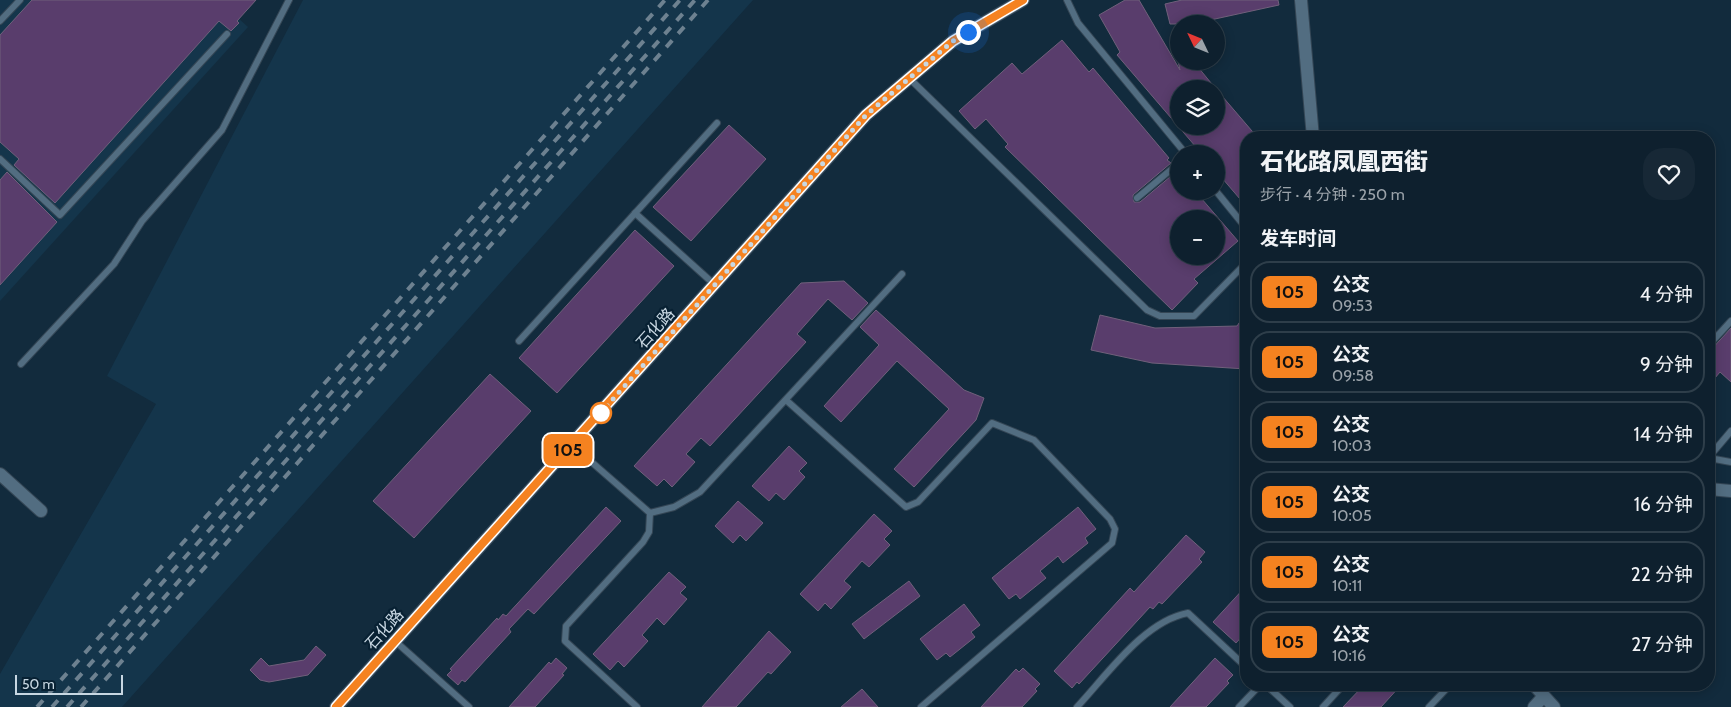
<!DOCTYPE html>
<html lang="zh">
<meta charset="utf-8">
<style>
:root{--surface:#0e202e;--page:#172836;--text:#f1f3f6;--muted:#9ba3aa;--line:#2e3e4a}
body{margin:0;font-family:Cabin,"Noto Sans SC",sans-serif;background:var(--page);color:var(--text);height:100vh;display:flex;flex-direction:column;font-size:19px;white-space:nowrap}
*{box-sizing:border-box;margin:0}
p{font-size:16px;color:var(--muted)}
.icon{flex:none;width:28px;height:28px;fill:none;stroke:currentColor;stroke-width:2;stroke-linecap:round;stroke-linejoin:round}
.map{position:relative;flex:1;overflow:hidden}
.panel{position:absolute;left:1240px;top:131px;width:475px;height:560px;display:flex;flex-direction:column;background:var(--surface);border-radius:20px;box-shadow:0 2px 12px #0003,0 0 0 1px var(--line)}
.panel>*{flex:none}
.badge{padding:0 10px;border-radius:8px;font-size:18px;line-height:32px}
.needle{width:32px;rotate:313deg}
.controls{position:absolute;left:1170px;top:15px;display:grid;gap:10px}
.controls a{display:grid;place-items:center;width:55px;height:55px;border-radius:50%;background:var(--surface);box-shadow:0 2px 12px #0003,0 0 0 1px var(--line);font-size:25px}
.scale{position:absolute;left:15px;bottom:12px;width:108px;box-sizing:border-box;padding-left:5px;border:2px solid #c8d7e2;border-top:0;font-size:14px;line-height:18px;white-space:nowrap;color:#c8d7e2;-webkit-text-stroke:4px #082133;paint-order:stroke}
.you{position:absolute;width:25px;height:25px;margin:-12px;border:4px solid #fff;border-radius:50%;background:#1a73e8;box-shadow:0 0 0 8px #1a73e833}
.map>.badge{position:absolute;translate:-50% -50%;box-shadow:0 0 0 2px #fff}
h2{padding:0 20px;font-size:19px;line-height:45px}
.round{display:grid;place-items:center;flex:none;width:52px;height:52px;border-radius:20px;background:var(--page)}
.headline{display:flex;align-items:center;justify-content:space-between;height:85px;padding:0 20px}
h1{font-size:24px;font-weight:800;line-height:38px}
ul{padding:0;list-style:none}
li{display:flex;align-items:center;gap:15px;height:62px;margin:0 10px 8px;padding:0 10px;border:2px solid var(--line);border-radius:20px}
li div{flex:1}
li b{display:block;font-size:19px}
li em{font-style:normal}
li .badge{min-width:55px;font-weight:700;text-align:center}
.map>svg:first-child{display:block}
.built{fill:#14354b}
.building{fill:#593d6c;stroke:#70607b;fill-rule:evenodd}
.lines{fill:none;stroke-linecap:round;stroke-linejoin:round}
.service-casing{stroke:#344655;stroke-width:8}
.minor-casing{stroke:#344655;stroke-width:14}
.tertiary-casing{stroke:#344655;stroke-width:14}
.service{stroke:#526d81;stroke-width:6}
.minor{stroke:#526d81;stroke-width:12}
.tertiary{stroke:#526d81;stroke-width:12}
.rail{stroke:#6d8190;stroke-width:4;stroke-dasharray:9 9;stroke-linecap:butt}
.line-casing{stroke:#fff;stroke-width:11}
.line{stroke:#f58220;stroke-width:8}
.walk{stroke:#c8d7e2;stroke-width:5;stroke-dasharray:0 9}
.stop-dot{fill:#fff;stroke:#f58220;stroke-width:2.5}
.labels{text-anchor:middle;stroke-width:4.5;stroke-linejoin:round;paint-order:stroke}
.street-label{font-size:16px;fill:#c8d7e2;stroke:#082133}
</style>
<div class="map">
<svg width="1731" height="707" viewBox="0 0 1731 707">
<rect width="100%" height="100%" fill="#122b3d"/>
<g class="built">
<polygon points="0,0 218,0 248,27 0,301"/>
<polygon points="303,0 753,0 122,707 0,707 0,674 156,404 107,376"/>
</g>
<g class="building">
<polygon points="32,0 256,0 237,21 239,23 231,31 219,21 55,203 14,165 19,159 0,142 0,35"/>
<polygon points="1125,0 1139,0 1180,70 1178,61 1193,61 1216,89 1179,89 1179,126 1216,126 1216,89 1258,138 1246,138 1246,206 1216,171 1216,154 1202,154 1117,55 1120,52 1099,15"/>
<polygon points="1182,0 1278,0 1279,5 1192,24 1170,24 1165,4"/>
<path d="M1062 40 1089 72 1093 68 1169 158 1167 160 1171 163 1133 195 1134 202H1140L1177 171 1179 191H1195L1238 241 1194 279 1198 283 1172 310 1005 147 1008 144 986 119 975 129 959 111 1012 63 1022 74ZM1179 219H1216V256H1179Z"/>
<polygon points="729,125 766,159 691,241 653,207"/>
<polygon points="7,172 57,222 0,285 0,180"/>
<polygon points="635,230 674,266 557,393 519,358"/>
<polygon points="844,281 868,303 852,320 828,299 797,334 806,342 710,446 701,438 686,454 695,462 672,487 664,479 657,486 634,466 801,283"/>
<polygon points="876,310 964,390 984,398 976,420 914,487 894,469 949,409 897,361 841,422 824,406 879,345 860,327"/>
<polygon points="1246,313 1246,369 1152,363 1091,350 1100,315 1155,328 1237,326"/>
<polygon points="1731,328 1731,382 1720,372 1709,385 1709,352"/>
<polygon points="490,374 531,411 414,538 373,501"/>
<polygon points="789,446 807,463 799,471 805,477 784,500 776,493 769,501 752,486"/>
<polygon points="738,501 763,523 746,541 740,535 733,543 715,526"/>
<polygon points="606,507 621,521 534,614 528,609 509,629 511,632 465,682 462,680 458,685 447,675 452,670 450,669 497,618 498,620 503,614 506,616"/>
<polygon points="1078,507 1096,529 1085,538 1088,543 1063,563 1058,556 1040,571 1046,578 1020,599 1016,594 1009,599 992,578"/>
<polygon points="874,514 892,531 884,539 890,545 869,567 862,561 844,581 851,587 831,609 825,603 818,611 800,594"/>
<polygon points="1186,535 1205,552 1199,559 1202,562 1162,604 1159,602 1153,609 1150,607 1079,684 1077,682 1072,688 1054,671 1130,588 1134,592"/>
<polygon points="669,572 686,587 680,593 687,599 664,625 657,618 642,635 648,641 624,667 618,661 610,670 593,654"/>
<polygon points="909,581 920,596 864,639 852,624"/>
<polygon points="1246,586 1246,632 1236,643 1213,622"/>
<polygon points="964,604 980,625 971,632 975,637 950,657 946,653 937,660 920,639"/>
<polygon points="769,631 791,652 771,674 768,672 736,707 702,707"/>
<polygon points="316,646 326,655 308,675 269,682 260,680 250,670 261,658 269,666 304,660"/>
<polygon points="556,658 567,668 562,674 564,675 535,707 509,707 549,662 551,664"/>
<polygon points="1215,658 1233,675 1227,681 1229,683 1206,707 1170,707"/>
<polygon points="1023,668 1040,684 1035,689 1037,691 1022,707 981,707 1016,669 1019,672"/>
<polygon points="1364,685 1401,685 1381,707 1343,707"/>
<polygon points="862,689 878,707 841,707"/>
</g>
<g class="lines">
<g class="service-casing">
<g id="service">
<polyline points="1067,0 1078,23 1186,154"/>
<polyline points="0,21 20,0"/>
<polyline points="909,78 1147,310 1160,316 1194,316 1246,263"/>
<polyline points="0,159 60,215 227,34"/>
<polyline points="1216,191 1246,228"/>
<polyline points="1137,198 1179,163"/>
<polyline points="635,213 715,285"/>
<polyline points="519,341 717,123"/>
<polyline points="1709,345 1731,321"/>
<polyline points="21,364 114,264 142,221 222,130 289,0"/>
<polyline points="786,400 906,507 918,502 992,423 1034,440 1110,519 1115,529 1112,543 921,707"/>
<polyline points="572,445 650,513 649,532 643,542 566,626 565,641 637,707"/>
<polyline points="1709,457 1731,431"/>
<polyline points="1709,458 1731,462"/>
<polyline points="650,513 674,507 700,492 902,274"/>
<polyline points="395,641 469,707"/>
<polyline points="1266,685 1290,707"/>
<path d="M1077 707C1107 675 1144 621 1188 613L1246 667"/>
<polyline points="1239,707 1260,685"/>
<polyline points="1323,707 1343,685"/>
<polyline points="1429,707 1450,685"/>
</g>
</g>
<g class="minor-casing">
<g id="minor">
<polyline points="1301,0 1313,138"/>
<polyline points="0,474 41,511"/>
<polyline points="1709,489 1731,491"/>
<polyline points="1534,685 1554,707"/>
<polyline points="1534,707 1543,697"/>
</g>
</g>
<g class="tertiary-casing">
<polyline id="tertiary" points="336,707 866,115 953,41 1023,0"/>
</g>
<use href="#service" class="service"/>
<use href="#minor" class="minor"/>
<use href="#tertiary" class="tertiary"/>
<g class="rail">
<polyline points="37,707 665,0"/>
<polyline points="52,707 680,0"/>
<polyline points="67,707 695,0"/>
<polyline points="81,707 708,0"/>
</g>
</g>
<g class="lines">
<g class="line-casing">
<polyline id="line" points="336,707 866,115 953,41 1023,0"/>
</g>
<use href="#line" class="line"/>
<polyline class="walk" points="601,413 598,416 866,115 953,41 968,32"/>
</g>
<circle class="stop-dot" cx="601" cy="413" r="10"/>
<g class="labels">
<g class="street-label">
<text transform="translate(655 328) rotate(-48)" y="6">石化路</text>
<text transform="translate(384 629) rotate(-48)" y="6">石化路</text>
</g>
</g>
</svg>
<div class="controls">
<a><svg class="needle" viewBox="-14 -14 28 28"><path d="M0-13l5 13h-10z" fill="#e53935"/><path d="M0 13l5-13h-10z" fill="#9ba3aa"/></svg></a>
<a><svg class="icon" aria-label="layers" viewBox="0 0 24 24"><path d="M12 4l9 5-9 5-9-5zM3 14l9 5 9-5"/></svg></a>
<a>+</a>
<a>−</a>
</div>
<div class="scale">50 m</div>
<div class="you" style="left:968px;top:32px"></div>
<b class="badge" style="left:568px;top:450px;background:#f58220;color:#111">105</b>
<section class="panel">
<div class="headline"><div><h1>石化路凤凰西街</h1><p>步行 · 4 分钟 · 250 m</p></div><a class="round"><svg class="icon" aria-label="heart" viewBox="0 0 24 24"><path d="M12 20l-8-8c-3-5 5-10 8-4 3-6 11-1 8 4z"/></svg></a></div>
<h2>发车时间</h2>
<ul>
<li><span class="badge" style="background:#f58220;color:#111">105</span><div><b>公交</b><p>09:53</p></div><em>4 分钟</em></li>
<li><span class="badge" style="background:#f58220;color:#111">105</span><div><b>公交</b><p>09:58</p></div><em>9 分钟</em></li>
<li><span class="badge" style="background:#f58220;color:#111">105</span><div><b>公交</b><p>10:03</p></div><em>14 分钟</em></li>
<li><span class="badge" style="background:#f58220;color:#111">105</span><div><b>公交</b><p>10:05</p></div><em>16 分钟</em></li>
<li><span class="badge" style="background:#f58220;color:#111">105</span><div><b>公交</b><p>10:11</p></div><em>22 分钟</em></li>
<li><span class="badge" style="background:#f58220;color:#111">105</span><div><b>公交</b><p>10:16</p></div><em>27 分钟</em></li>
</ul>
</section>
</div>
